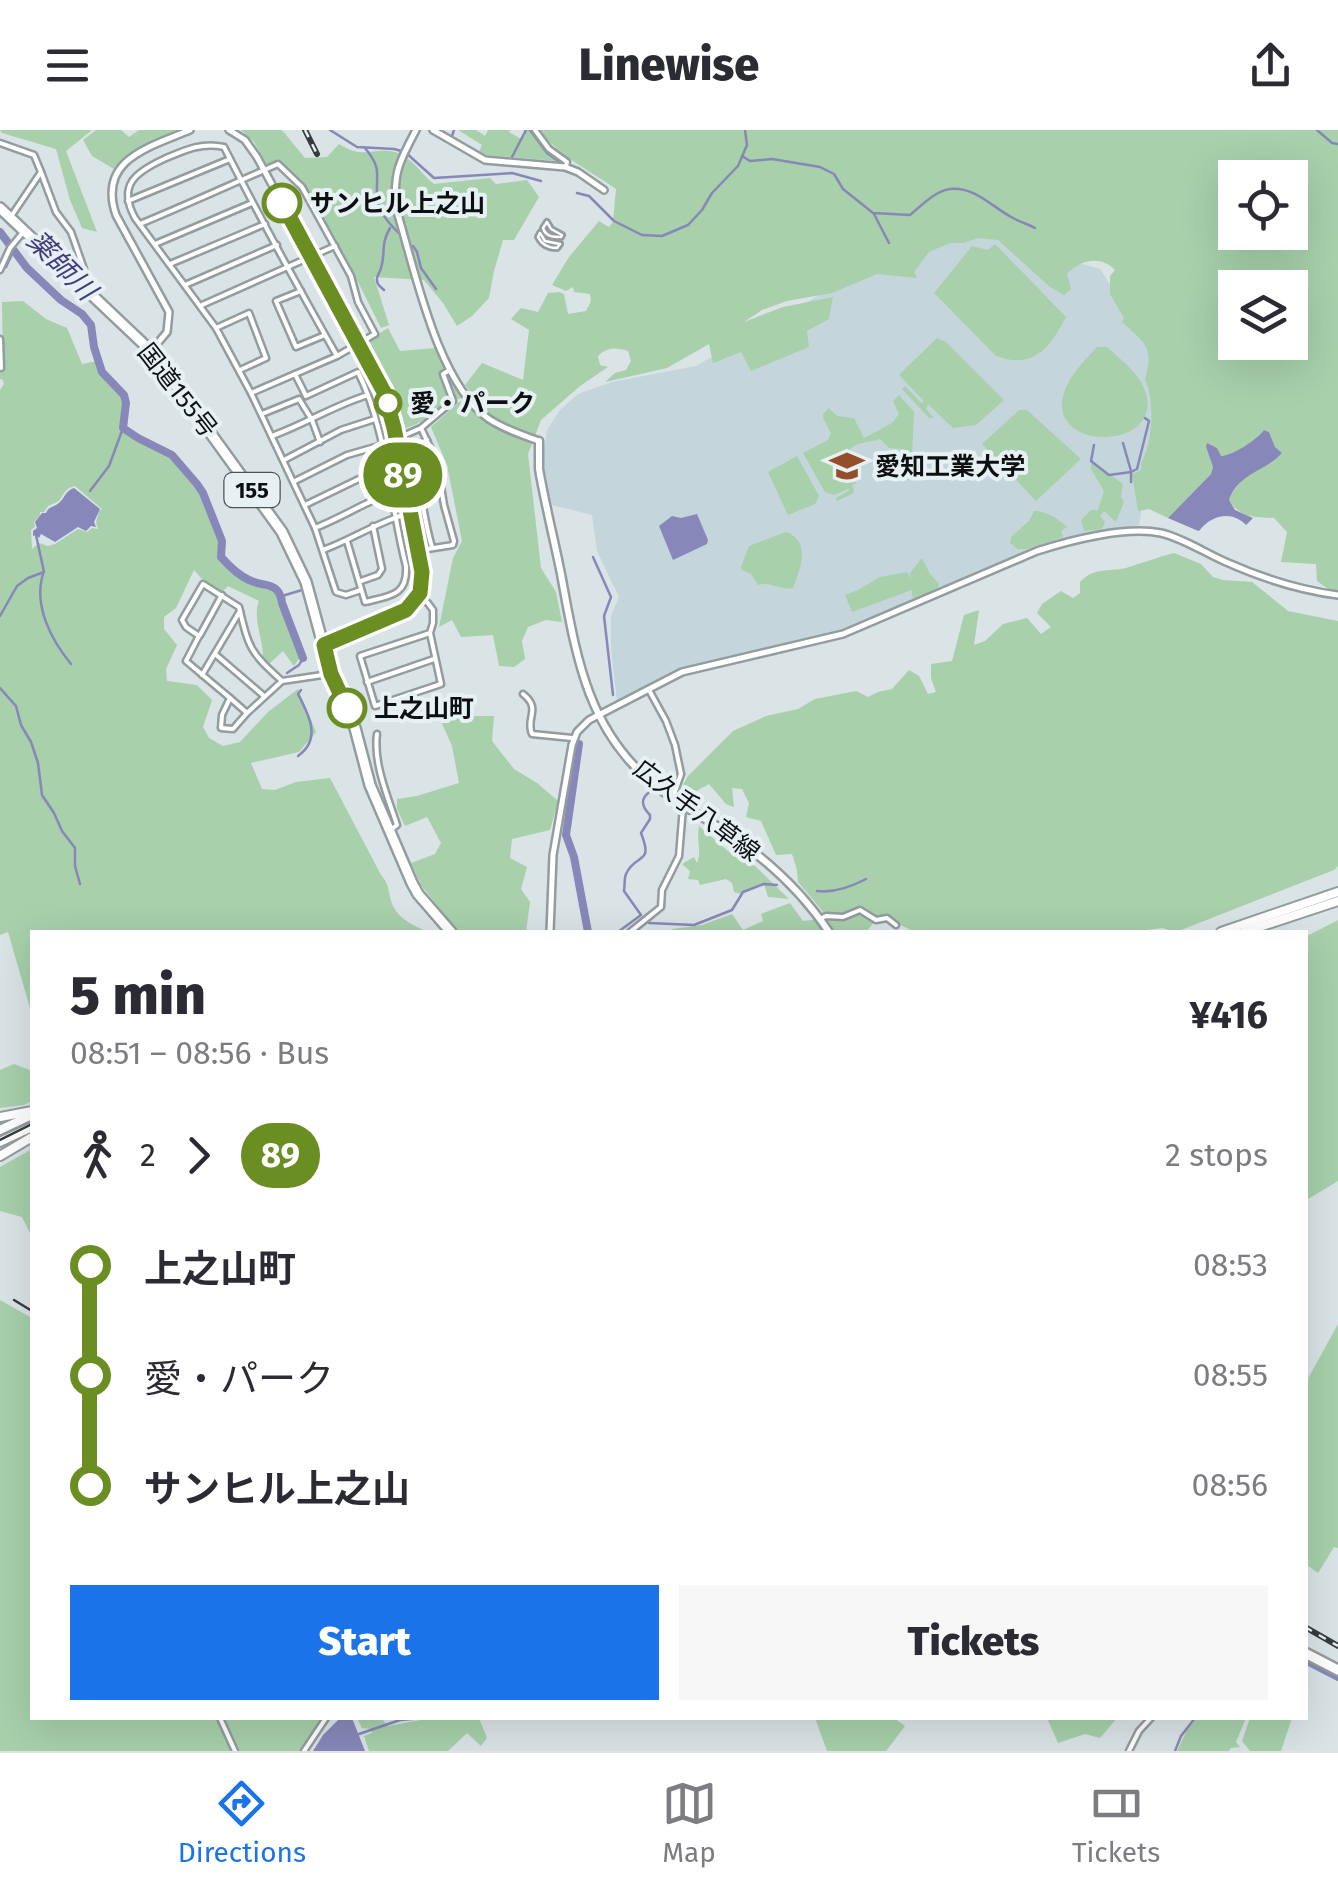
<!DOCTYPE html>
<meta charset="utf-8">
<style>
:root{--surface:#fff;--page:#f7f7f7;--text:#2b2b33;--muted:#7c7c81;--line:#e1e1e2;--accent:#1a73e8}
body{margin:0;font-family:"Fira Sans","Noto Sans JP",sans-serif;background:var(--page);color:var(--text);height:100vh;display:flex;flex-direction:column;font-size:38px;white-space:nowrap}
*{box-sizing:border-box;margin:0}
p{font-size:32px;color:var(--muted)}
.icon{flex:none;width:55px;height:55px;fill:none;stroke:currentColor;stroke-width:2;stroke-linecap:round;stroke-linejoin:round}
.map{position:relative;flex:1;overflow:hidden}
.drawer{position:absolute;left:30px;top:800px;width:1278px;height:790px;display:flex;flex-direction:column;background:var(--surface);border-radius:0px;box-shadow:0 10px 40px #0002}
.drawer>*{flex:none}
.badge{padding:0 20px;border-radius:32px;font-size:35px;line-height:65px}
.buttons{position:absolute;left:1218px;top:30px;display:grid;gap:20px}
.buttons a{display:grid;place-items:center;width:90px;height:90px;border-radius:0px;background:var(--surface);box-shadow:0 10px 40px #0002;font-size:50px}
.map>.badge{position:absolute;translate:-50% -50%;box-shadow:0 0 0 5px #fff}
.legs{display:flex;align-items:center;gap:15px;height:110px;padding:0 40px;font-size:32px}
.legs p{margin-inline-start:auto}
.summary{display:flex;align-items:center;justify-content:space-between;height:170px;padding:0 40px}
h1{font-size:55px;font-weight:800;line-height:75px}
.button{display:flex;gap:20px;margin-top:auto;padding:20px 40px}
.button a{flex:1;height:115px;border-radius:0px;background:var(--accent);color:#fff;font-size:40px;font-weight:800;line-height:115px;text-align:center}
.button a+a{background:var(--page);color:var(--text)}
ul{padding:0 40px;list-style:none}
li{display:flex;align-items:center;gap:35px;height:110px;font-size:38px}
li i{display:grid;place-items:center;width:15px;height:100%;margin:0 12px;background:currentColor}
li i::after{content:'';width:25px;height:25px;margin:-12px;border:8px solid;border-radius:50%;background:var(--surface)}
li p{margin-inline-start:auto}
li:first-child i{background:linear-gradient(#0000 50%,currentColor 0)}
li:last-child i{background:linear-gradient(currentColor 50%,#0000 0)}
header{display:flex;justify-content:space-between;align-items:center;height:130px;padding:0 40px;background:var(--surface);font-size:45px;font-weight:800}
.tabs{display:flex;justify-content:space-around;align-items:center;height:140px;border-top:2px solid var(--line);background:var(--surface);font-size:28px;color:var(--muted)}
.tabs a{display:grid;justify-items:center;gap:5px}
.tabs .active{color:var(--accent)}
.map>svg:first-child{display:block}
.built{fill:#c4d6db}
.green{fill:#a7d0ab;fill-rule:evenodd}
.water{fill:#8788b9}
.lines{fill:none;stroke-linecap:round;stroke-linejoin:round}
.stream{stroke:#8788b9;stroke-width:2.5}
.river{stroke:#8788b9;stroke-width:8}
.pedestrian-casing{stroke:#939c9e;stroke-width:8}
.minor-casing{stroke:#939c9e;stroke-width:9}
.tertiary-casing{stroke:#939c9e;stroke-width:10}
.secondary-casing{stroke:#939c9e;stroke-width:11}
.primary-casing{stroke:#939c9e;stroke-width:12}
.trunk-casing{stroke:#939c9e;stroke-width:14}
.pedestrian{stroke:#fff;stroke-width:2.5}
.minor{stroke:#fff;stroke-width:4}
.tertiary{stroke:#fff;stroke-width:5}
.secondary{stroke:#fff;stroke-width:6}
.primary{stroke:#fff;stroke-width:8}
.trunk{stroke:#fff;stroke-width:9}
.tram{stroke:#373b3c;stroke-width:2.5}
.rail-casing{stroke:#373b3c;stroke-width:6}
.rail{stroke:#e7f1f3;stroke-width:2.5;stroke-dasharray:8;stroke-linecap:butt}
.line-1-casing{stroke:#fff;stroke-width:22}
.line-1{stroke:#6b8e23;stroke-width:15}
.stop-1-dot{fill:#fff;stroke:#6b8e23;stroke-width:5}
.labels{text-anchor:middle;stroke-width:8;stroke-linejoin:round;paint-order:stroke}
.shield{fill:#e7f1f3;stroke:#4e5455;stroke-width:2.5}
.shield-label{font-size:22px;font-weight:bold;fill:#0d1011}
.stop-label{font-size:25px;font-weight:bold;fill:#0d1011;stroke:#e7f1f3;text-anchor:start}
.street-label{font-size:25px;fill:#0d1011;stroke:#e7f1f3}
.poi-label{font-size:25px;font-weight:bold;fill:#0d1011;stroke:#e7f1f3;text-anchor:start}
.water-label{font-size:28px;font-style:italic;fill:#423e7d;stroke:#e7f1f3}
</style>
<header><svg class="icon" aria-label="menu" viewBox="0 0 24 24"><path d="M4 6h16M4 12h16M4 18h16"/></svg>Linewise<svg class="icon" aria-label="share" viewBox="0 0 24 24"><path d="M12 15V3M7 8l5-5 5 5M5 13v7h14v-7"/></svg></header>
<div class="map">
<svg width="1338" height="1621" viewBox="0 0 1338 1621">
<rect width="100%" height="100%" fill="#dae3e6"/>
<polygon class="built" points="967,101 1100,139 1165,239 1139,395 1064,409 1038,417 852,497 684,538 617,571 611,519 611,486 619,467 617,463 597,421 592,385 552,375 545,343 543,329 547,300 560,280 578,264 612,252 696,236 840,153"/>
<g class="green">
<polygon points="0,0 92,0 66,21 97,102 82,98 70,70 56,19 2,3"/>
<path d="M96 0H121L129 7 139 0H180C156 10 129 17 114 39L92 26 83 10Z"/>
<path d="M241 0H282L305 28 327 27 339 14C364 30 372 17 395 22 411 26 421 44 434 54L490 48 496 54 527 50 539 67 514 110H503L494 141 489 168 472 186 457 196 443 173 424 150 374 147 389 195 381 198 354 144 303 55 278 30 267 34 254 12Z"/>
<polygon points="458,0 476,0 485,6 488,0 510,0 509,2 521,9 526,0 530,0 547,23 558,31 487,25 479,22 482,15"/>
<path d="M539 0H1338V461H1331L1317 451 1316 434 1281 432 1287 402 1274 388C1255 387 1240 388 1229 370 1237 348 1263 334 1282 323L1275 317 1269 302 1265 300C1258 309 1232 326 1221 326L1208 314 1206 317 1213 337 1211 344 1168 388 1149 379 1138 381 1132 344 1141 340C1142 323 1140 339 1145 324 1153 304 1154 268 1145 249 1155 216 1144 213 1122 192L1124 188 1110 164V146L1115 140C1101 125 1080 130 1067 144L1071 159 1064 165 1050 157 998 110 978 108 964 113H950L929 122 914 142 917 148 877 144 832 163 787 171 762 180 744 192 783 177 833 167 829 189 807 201 809 217 751 241 741 222 713 233 709 214 667 238 605 252 615 243 626 240 631 231 628 221C616 217 607 217 598 226L600 235 608 237 580 256 541 290 528 324 541 438 556 462 562 492 546 490 528 497 522 511 525 529 514 537 499 536 493 505 461 507 452 490 439 497 453 428 462 411 447 335 431 297 459 272 475 269 465 255 482 233 523 250 529 200 511 189 521 178 538 182 548 163 559 162 564 164 568 184 586 181 591 171 590 164 574 162 573 157 566 161 552 155 569 127 599 91 609 97 613 92 616 59C589 40 559 26 539 0ZM1235 48H1290V102H1235ZM1235 158H1290V212H1235Z"/>
<path d="M995 114 1066 187C1050 217 1035 240 996 226L934 163 972 116 988 120Z"/>
<path d="M23 171 46 189 67 198 82 234 102 230 104 239 124 260 122 299C137 312 154 316 170 328 188 341 216 389 220 411 221 416 219 422 219 427 241 455 260 450 286 467L284 486 300 527 294 536 283 521 268 535 263 530C264 510 252 489 259 471L228 456 221 463 202 449 194 440 176 478 164 487V499L177 515 166 539 167 551 197 555 212 570 203 597 209 608 223 616 240 612 268 582 298 559 316 602 299 622 251 633 262 659 275 660 296 652 330 648 381 745C390 754 388 765 393 776 401 791 414 795 427 802H32V879L30 878 8 802 0 805V260L4 254 3 250 0 249V240L3 238 2 172ZM75 356 102 379 99 381 96 392 98 399 92 398 87 402 78 399 55 414 48 416 39 413 32 419 31 400 35 397 34 392 40 385V382H44L48 376 59 371C63 365 65 358 75 356Z"/>
<path d="M388 198 400 221 435 218 462 268C438 272 426 296 400 299 393 267 380 242 363 214Z"/>
<polygon points="937,208 946,212 1004,270 976,295 953,298 928,274 926,279 934,288 929,288 902,259 905,256 921,273 924,271 899,245"/>
<path d="M1097 217H1107C1121 230 1141 244 1146 264 1163 324 1033 322 1068 253 1075 240 1087 228 1097 217Z"/>
<path d="M899 265 914 282 912 327 902 328 901 319 889 318 880 309C868 313 855 311 847 323L861 348 846 327H843L856 353 852 355 854 360 852 364 837 371 836 368 850 360 848 359 834 365 825 362 803 323 828 310 831 303 823 288V284L829 278 837 286 854 288 864 308 892 293 899 284 893 271Z"/>
<polygon points="1019,280 1027,280 1081,329 1036,371 982,314"/>
<polygon points="797,326 819,366 815,374 788,385 768,342"/>
<polygon points="1091,331 1123,354 1121,367 1124,372 1116,392 1104,381 1100,386 1105,392 1102,399 1084,401 1081,390 1091,380 1098,380 1104,361 1091,339"/>
<path d="M1034 381C1047 381 1057 388 1067 397L1061 401 1063 407 1027 419H1017L1010 413 1011 407 1029 391Z"/>
<path d="M786 402C811 411 801 438 793 458 780 461 772 451 758 455L751 444 742 440 741 437 749 416Z"/>
<path d="M1174 423 1201 434 1213 447 1223 450 1252 452 1288 481 1338 491V736L1334 740 1176 802 1162 798 1131 802H915L880 785 866 802H675L672 799 702 795 732 784 743 800 763 791 761 784 790 773 803 791 820 789 824 783 798 752 797 740 792 724 776 725 761 691 746 687 749 673 742 659 732 658 734 677 726 674 709 654 686 667 679 662 688 646 733 601 766 586 798 579 815 569 856 561 868 567 878 562 892 559 909 540 919 546 928 564 936 562 931 548V534L952 531 964 485 979 480 974 515 985 511 1003 494 1027 488 1041 504 1051 497 1037 483 1042 474 1061 461 1073 468 1080 463V452C1094 437 1108 442 1126 438 1142 433 1158 427 1174 423Z"/>
<polygon points="922,428 930,444 939,454 937,459 914,469 912,465 912,460 852,482 845,465 858,460 880,447 907,442 911,449 910,443"/>
<polygon points="453,578 475,586 494,586 492,611 514,639 537,653 558,671 550,700 512,709 510,728 527,737 521,759 530,772 526,802 458,802 421,755 411,733 435,724 441,713 427,687 405,696 397,679 397,669 417,666 459,653 452,616 437,582"/>
<path d="M699 696 729 722 743 726 754 735 789 769 768 767 764 754 741 764 734 762 732 753 726 749 700 755 698 750 688 749 690 741 682 734 694 727 697 733C702 722 696 708 699 696Z"/>
<polygon points="1338,790 1338,1051 1305,1071 1305,807"/>
<polygon points="14,934 32,941 32,971 24,975 0,978 0,940"/>
<polygon points="32,1019 32,1107 22,1087 0,1081 0,1037"/>
<polygon points="0,1170 32,1188 32,1588 217,1588 232,1621 0,1621"/>
<polygon points="1338,1194 1338,1418 1334,1417 1318,1443 1307,1435 1305,1438 1305,1254"/>
<polygon points="223,1588 323,1588 302,1621 240,1621"/>
<polygon points="357,1588 381,1588 388,1596 432,1588 479,1588 487,1608 481,1616 467,1603 448,1621 369,1621 364,1606 372,1603 371,1599 362,1598"/>
<polygon points="815,1588 894,1588 905,1596 886,1621 827,1621"/>
<polygon points="1047,1588 1117,1588 1100,1608 1085,1604 1058,1613"/>
<polygon points="1197,1588 1246,1588 1236,1612 1240,1617 1231,1618 1229,1621 1177,1621 1187,1600"/>
<polygon points="1250,1588 1292,1588 1281,1621 1250,1621 1242,1611"/>
</g>
<g class="water">
<path d="M1264 300 1269 302 1275 317 1282 323C1266 341 1238 343 1229 370L1235 380 1253 388 1246 395C1232 380 1211 385 1199 401L1196 400 1168 388 1211 344 1213 337 1206 317 1207 313 1217 318 1221 326C1232 326 1258 309 1264 300Z"/>
<path d="M74 358 100 379 94 392 96 397 91 396 86 401 78 397 55 412 41 404 39 408 36 405 33 406V401L37 398 35 392 42 383H46C49 376 53 378 59 373 65 368 65 361 74 358Z"/>
<polygon points="697,384 708,410 707,414 673,430 659,396 672,386 681,388"/>
<polygon points="340,1588 352,1588 365,1621 313,1621 323,1605"/>
</g>
<g class="lines">
<g class="stream">
<polyline points="330,0 357,17 394,19 405,22 434,48 512,43 541,51"/>
<polyline points="530,0 547,23 558,31"/>
<polyline points="1317,0 1332,13 1338,14"/>
<polyline points="452,6 454,0"/>
<path d="M365 18C382 39 376 42 377 65 378 83 391 96 403 107"/>
<path d="M742 26 750 31 772 29 820 37 834 44 843 59 873 83 910 85C921 76 935 61 950 59 975 56 993 78 1013 88 1020 92 1028 94 1035 98"/>
<polyline points="512,27 526,0"/>
<polyline points="577,63 589,66 614,91 642,105 662,106 688,95 702,80 712,63 738,36 747,15 745,0"/>
<polyline points="874,84 889,113"/>
<polyline points="413,116 417,122 421,138 436,159"/>
<polyline points="1,138 6,137 14,120"/>
<path d="M384 160C382 158 379 156 378 154 375 147 379 145 381 138 386 122 380 115 390 98"/>
<polyline points="1123,313 1131,341"/>
<polyline points="1094,315 1091,331 1109,345 1131,342 1131,352"/>
<polyline points="1131,342 1137,339 1149,291 1145,288"/>
<polyline points="90,361 109,336 123,298"/>
<polyline points="593,427 611,467 604,486 613,565"/>
<path d="M43 444C33 476 52 511 71 534"/>
<polyline points="282,466 302,460"/>
<polyline points="0,486 17,456 28,448 44,442 36,405"/>
<polyline points="287,543 299,535 303,528"/>
<polyline points="0,558 16,576 21,595 31,612 38,633 42,665 54,683 62,701 75,718 75,736 80,754"/>
<path d="M298 626C322 609 309 585 298 564L301 560"/>
<path d="M817 761C834 763 851 757 866 749"/>
<polyline points="649,793 694,795 732,780 743,762 764,754 777,755"/>
<path d="M618 802 641 785 624 761C625 755 624 749 626 744 636 722 654 736 641 703L650 689V685C641 676 640 668 651 661"/>
<polyline points="359,1604 400,1590 424,1588"/>
<polyline points="1175,1621 1181,1606 1195,1588"/>
</g>
<g class="river">
<path d="M0 102 27 138 61 170 82 184 91 195 94 217 102 242 124 265 126 273 123 298 138 308 172 325 197 354 203 363 222 411 221 427C229 436 238 445 249 450 266 458 279 451 282 473L303 528"/>
<polyline points="579,614 566,705 574,727 588,802"/>
<polyline points="1305,1530 1338,1547"/>
</g>
<g class="pedestrian-casing">
<g id="pedestrian">
<path d="M547 92 551 99 562 105 561 107C553 107 546 107 543 98Z"/>
<path d="M540 103 545 111 560 114 557 118C549 118 542 115 538 107Z"/>
</g>
</g>
<g class="minor-casing">
<g id="minor">
<polyline points="535,0 549,19 567,32 566,36"/>
<polyline points="0,13 34,25 41,42 10,88"/>
<polyline points="41,42 56,82 71,102 84,139 73,147"/>
<polyline points="128,71 230,29"/>
<path d="M140 94C186 75 232 54 278 34L302 57 351 146 358 172 375 204 337 226 251 263 216 198 135 88C117 55 136 42 164 29 185 20 201 12 224 17 260 88 298 157 337 226"/>
<polyline points="155,114 252,73"/>
<polyline points="170,134 265,94"/>
<polyline points="0,140 10,118 24,101"/>
<polyline points="185,155 277,115"/>
<polyline points="301,161 276,171 296,217 325,205"/>
<polyline points="202,175 335,116"/>
<polyline points="216,198 249,183 266,228 240,240"/>
<polyline points="0,209 1,238"/>
<path d="M295 244 306 266 358 242C388 303 389 371 406 436 408 466 389 466 365 472L347 411"/>
<polyline points="251,263 315,398 336,462 346,465 361,460"/>
<polyline points="262,284 299,269 312,290 320,312"/>
<polyline points="421,298 437,332 444,375 454,411 453,415 421,420"/>
<path d="M272 306C305 294 335 275 368 265"/>
<path d="M427 310 411 318C421 351 422 384 432 417"/>
<polyline points="284,330 341,300 375,289"/>
<polyline points="295,351 347,325 382,315 421,298 453,271 443,244 448,241"/>
<polyline points="305,375 365,346 387,339"/>
<path d="M315 398C341 388 365 372 391 363"/>
<path d="M323 420C353 409 379 391 410 383"/>
<polyline points="361,451 378,445 382,439 373,396"/>
<polyline points="419,466 427,472 433,480 433,493 430,503 441,554 375,576 360,526 430,503"/>
<polyline points="200,505 222,465"/>
<polyline points="215,524 264,566"/>
<polyline points="202,545 240,481"/>
<path d="M282 551C250 522 249 519 239 477L203 454 182 490 186 497 199 506 186 531 230 568 222 585 221 598 233 599 247 583 282 551 329 544"/>
<polyline points="367,552 434,529"/>
<polyline points="649,560 666,591 675,615 681,644 673,667"/>
<path d="M523 564C542 579 525 588 532 604L572 608"/>
<polyline points="230,568 246,582"/>
<path d="M377 604C373 633 388 667 397 695L392 699"/>
<polyline points="820,789 826,786 843,787 860,780 876,790 887,788 896,795"/>
<polyline points="630,802 661,777 662,760 679,726 683,677"/>
<polyline points="220,1588 235,1621"/>
<polyline points="304,1621 326,1588"/>
<polyline points="1129,1621 1139,1601 1151,1588"/>
</g>
</g>
<g class="tertiary-casing">
<g id="tertiary">
<polyline points="229,0 245,10 257,27 385,263 394,298 419,420 423,453 419,466 406,480 324,515"/>
<path d="M416 0C400 31 393 41 396 78 414 136 437 254 489 289 504 299 522 305 539 311"/>
<polyline points="433,0 485,30 565,37 578,42 604,60"/>
<path d="M151 221 167 202 169 182 116 85C97 29 150 17 190 0"/>
<path d="M550 802 553 725 572 615 577 602 589 590 682 542 843 504 1037 421C1071 410 1126 396 1161 403 1183 408 1205 423 1226 432 1262 448 1298 460 1338 465"/>
</g>
</g>
<g class="secondary-casing">
<path id="secondary" d="M539 311V339C545 374 554 409 561 444 576 525 587 601 655 655 679 675 706 688 732 706 770 732 803 763 829 802"/>
</g>
<g class="primary-casing">
<g id="primary">
<polyline points="1221,802 1338,762"/>
<polyline points="1244,802 1338,771"/>
<polyline points="0,987 32,981"/>
<polyline points="0,1000 32,985"/>
<polyline points="0,1012 32,997"/>
<polyline points="0,1026 32,1007"/>
</g>
</g>
<g class="trunk-casing">
<g id="trunk">
<polyline points="0,78 151,221 282,402 306,452 331,544 355,598 370,655 412,753 418,764 451,802"/>
<polyline points="1305,1523 1338,1540"/>
</g>
</g>
<use href="#pedestrian" class="pedestrian"/>
<use href="#minor" class="minor"/>
<use href="#tertiary" class="tertiary"/>
<use href="#secondary" class="secondary"/>
<use href="#primary" class="primary"/>
<use href="#trunk" class="trunk"/>
<g class="tram">
<polyline points="0,1010 32,994"/>
<polyline points="14,1170 32,1181"/>
</g>
<g class="rail-casing">
<g id="rail">
<polyline points="305,0 317,24"/>
<polyline points="1305,1497 1338,1516"/>
</g>
</g>
<use href="#rail" class="rail"/>
</g>
<g class="lines">
<g class="line-1-casing">
<polyline id="line-1" points="282,73 384,262 394,298 422,442 420,463 406,480 324,515 331,544 347,578"/>
</g>
<use href="#line-1" class="line-1"/>
</g>
<defs>
<g id="university-bare" transform="scale(2.7)"><path d="M0-5L7-2L0 1L-7-2ZM-4 1L0 2.5L4 1V4Q0 6-4 4Z" fill="#954e2a" stroke="#e7f1f3" stroke-width="2.5" paint-order="stroke"/></g>
</defs>
<g fill-rule="evenodd">
<use href="#university-bare" x="847" y="336"/>
</g>
<g class="stop-1-dot">
<circle cx="282" cy="73" r="18"/>
<circle cx="388" cy="273" r="12"/>
<circle cx="347" cy="578" r="18"/>
</g>
<g class="labels">
<rect class="shield" x="224.5" y="343" width="55" height="34" rx="8"/>
<g class="shield-label">
<text x="252" y="368">155</text>
</g>
<g class="stop-label">
<text x="310" y="82">サンヒル上之山</text>
<text x="410" y="282">愛・パーク</text>
<text x="374" y="587">上之山町</text>
</g>
<g class="street-label">
<text transform="translate(178 260) rotate(52)" y="9">国道155号</text>
<text transform="translate(697 680) rotate(37)" y="9">広久手八草線</text>
</g>
<g class="poi-label">
<text x="875" y="345">愛知工業大学</text>
</g>
<g class="water-label">
<text transform="translate(62 135) rotate(45)" y="10">薬師川</text>
</g>
</g>
</svg>
<div class="buttons">
<a><svg class="icon" aria-label="locate" viewBox="0 0 24 24"><circle cx="12" cy="12" r="6"/><path d="M12 2v4M12 18v4M2 12h4M18 12h4"/></svg></a>
<a><svg class="icon" aria-label="layers" viewBox="0 0 24 24"><path d="M12 4l9 5-9 5-9-5zM3 14l9 5 9-5"/></svg></a>
</div>
<b class="badge" style="left:403px;top:345px;background:#6b8e23;color:#fff">89</b>
<section class="drawer">
<div class="summary"><div><h1>5 min</h1><p>08:51 – 08:56 · Bus</p></div><b>¥416</b></div>
<div class="legs"><svg class="icon" aria-label="walk" viewBox="0 0 24 24"><circle cx="13" cy="4" r="2"/><path d="M13 8l-2 6 4 7M11 14l-3 7M7 12l3-4h3l4 4"/></svg>2<svg class="icon" aria-label="forward" viewBox="0 0 24 24"><path d="M9 5l7 7-7 7"/></svg><b class="badge" style="background:#6b8e23;color:#fff">89</b><p>2 stops</p></div>
<ul>
<li><i style="color:#6b8e23"></i><b>上之山町</b><p>08:53</p></li>
<li><i style="color:#6b8e23"></i><span>愛・パーク</span><p>08:55</p></li>
<li><i style="color:#6b8e23"></i><b>サンヒル上之山</b><p>08:56</p></li>
</ul>
<div class="button"><a>Start</a><a>Tickets</a></div>
</section>
</div>
<nav class="tabs">
<a class="active"><svg class="icon" aria-label="directions" viewBox="0 0 24 24"><path d="M12 3l9 9-9 9-9-9zM9 14v-3h6M13 9l2 2-2 2"/></svg>Directions</a>
<a><svg class="icon" aria-label="map" viewBox="0 0 24 24"><path d="M3 6l6-2 6 2 6-2v14l-6 2-6-2-6 2zM9 4v14M15 6v14"/></svg>Map</a>
<a><svg class="icon" aria-label="tickets" viewBox="0 0 24 24"><path d="M3 7h18v10H3zM15 7v10"/></svg>Tickets</a>
</nav>
